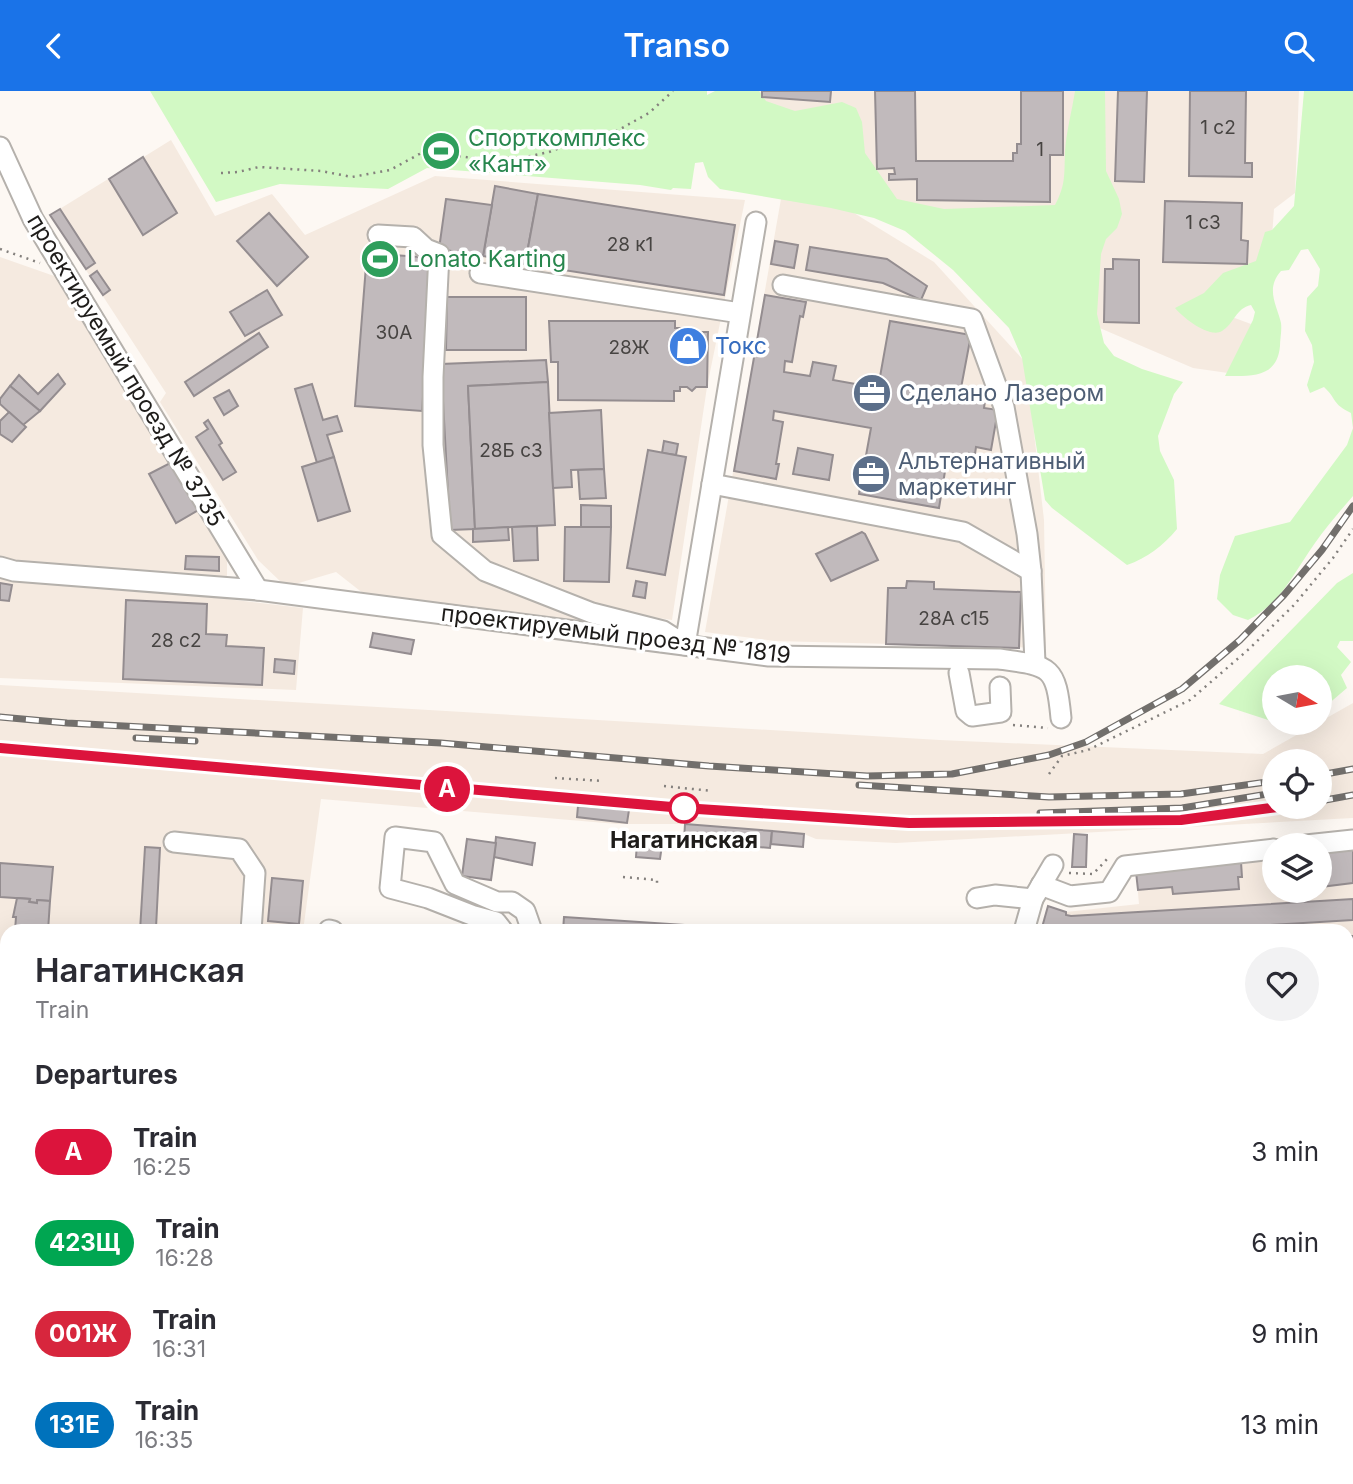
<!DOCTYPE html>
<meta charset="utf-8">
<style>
:root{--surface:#fff;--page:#f2f2f3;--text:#2b2b33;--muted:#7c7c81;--accent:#1a73e8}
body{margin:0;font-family:Inter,sans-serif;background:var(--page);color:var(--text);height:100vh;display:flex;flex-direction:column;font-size:26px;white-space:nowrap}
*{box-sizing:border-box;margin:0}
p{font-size:23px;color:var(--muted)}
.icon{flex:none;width:38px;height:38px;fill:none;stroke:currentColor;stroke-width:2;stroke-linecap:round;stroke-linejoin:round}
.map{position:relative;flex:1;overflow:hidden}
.panel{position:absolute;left:0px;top:833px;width:1354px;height:560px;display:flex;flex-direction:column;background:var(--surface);border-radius:21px 21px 0 0;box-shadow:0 7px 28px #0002}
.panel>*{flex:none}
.badge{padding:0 14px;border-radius:23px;font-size:24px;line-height:46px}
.needle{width:46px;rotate:100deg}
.fabs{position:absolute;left:1262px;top:574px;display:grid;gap:14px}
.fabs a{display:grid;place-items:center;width:70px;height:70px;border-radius:50%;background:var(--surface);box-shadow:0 7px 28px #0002;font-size:35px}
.map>.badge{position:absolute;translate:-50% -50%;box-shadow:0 0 0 4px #fff}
h2{padding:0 35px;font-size:26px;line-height:63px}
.round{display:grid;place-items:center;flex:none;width:74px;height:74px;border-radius:37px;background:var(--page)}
.overview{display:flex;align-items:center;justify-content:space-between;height:119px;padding:0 35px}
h1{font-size:33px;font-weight:600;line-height:52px}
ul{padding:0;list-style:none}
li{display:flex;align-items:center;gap:21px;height:91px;padding:0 35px}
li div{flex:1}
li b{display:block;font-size:26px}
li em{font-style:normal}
li .badge{min-width:77px;font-weight:700;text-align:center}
header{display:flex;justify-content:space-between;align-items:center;height:91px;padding:0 35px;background:var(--accent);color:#fff;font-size:32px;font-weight:600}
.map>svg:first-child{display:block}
.built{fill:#f5eae0;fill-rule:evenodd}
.green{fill:#d2f9c4}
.building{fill:#c1babc;stroke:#948d90;stroke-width:2}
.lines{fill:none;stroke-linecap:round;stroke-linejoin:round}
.minor-casing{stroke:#b5b1ac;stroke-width:23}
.major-casing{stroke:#b5b1ac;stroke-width:28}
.path{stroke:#84807d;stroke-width:2.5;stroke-dasharray:2 5;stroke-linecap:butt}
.minor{stroke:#fff;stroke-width:19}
.major{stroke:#fff;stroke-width:24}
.tram{stroke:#726f6c;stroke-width:2}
.rail-casing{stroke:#726f6c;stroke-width:7}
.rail{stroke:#fff;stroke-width:4.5;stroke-dasharray:13;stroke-linecap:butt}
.line-casing{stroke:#fff;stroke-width:16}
.line{stroke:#dc143c;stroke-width:10}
.stop-dot{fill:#fff;stroke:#dc143c;stroke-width:3.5}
.labels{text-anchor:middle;stroke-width:7;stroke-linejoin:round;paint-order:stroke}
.number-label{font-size:19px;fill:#474442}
.leisure-label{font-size:23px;fill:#27864d;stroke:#fff;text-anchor:start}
.shop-label{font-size:23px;fill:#366cbe;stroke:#fff;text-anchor:start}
.street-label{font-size:23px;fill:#1e1c1a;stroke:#fff}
.service-label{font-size:23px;fill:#4e5e75;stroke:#fff;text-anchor:start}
.stop-label{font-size:23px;font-weight:bold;fill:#1e1c1a;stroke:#fff}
</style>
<header><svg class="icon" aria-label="back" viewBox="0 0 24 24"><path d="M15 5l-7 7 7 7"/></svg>Transo<svg class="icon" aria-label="search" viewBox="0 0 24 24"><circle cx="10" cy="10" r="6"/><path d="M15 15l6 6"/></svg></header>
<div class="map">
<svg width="1353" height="1393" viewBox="0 0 1353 1393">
<rect width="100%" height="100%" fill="#fdf8f3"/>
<g class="built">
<polygon points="741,0 1299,0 1295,102 1274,118 1270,174 1232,226 1251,233 1235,283 1193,277 1053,217"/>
<polygon points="171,49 215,125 272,103 305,144 435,85 745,109 707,296 672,529 607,519 600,536 364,503 336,481 292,494 282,492 258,469 160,311 166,302 50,124"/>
<polygon points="781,108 836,111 934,171 1026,272 1044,429 1046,557 775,550 705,541"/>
<polygon points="0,166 57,186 174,370 227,469 227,487 14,471 13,490 168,501 303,517 296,599 0,587"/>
<path d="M0 594 940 649 1263 663 1353 612V727L896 752 816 748 804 743 685 733H617L321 708 303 840H7V1063H0ZM1274 670H1320V716H1274Z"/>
<polygon points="1353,756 1353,988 1348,988 1348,840 1041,840 1048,815 1066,821 1139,813 1136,781 1274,765 1274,800 1320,800 1320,760"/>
<polygon points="1348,1188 1353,1189 1353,1393 636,1393 632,1386 1348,1386"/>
<polygon points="7,1256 7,1386 248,1386 265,1393 0,1393 0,1257"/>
</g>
<g class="green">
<path d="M150 0H707V4L715 0H759L766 10 795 20 842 11 856 17 862 31 865 62 897 108 944 118 1055 114C1066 93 1064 84 1065 61 1066 41 1072 20 1075 0H1105L1106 80 1119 108 1122 123 1117 137 1106 148 1101 163 1097 223 1104 252 1114 265 1142 278 1183 291 1174 303 1158 345 1160 360 1174 389 1177 438C1163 455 1147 467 1127 474L1052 417 1045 409 1022 267 1009 237 953 179 905 140 874 127 831 117 720 98 708 86 703 71 695 72 691 98 673 97 671 99 640 94 427 77 388 98 280 93 216 111Z"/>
<path d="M1304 0H1353V405C1340 420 1327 435 1315 452 1294 481 1282 512 1248 529L1233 524 1217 508 1220 484 1235 445 1290 431 1347 354 1353 337 1351 322C1332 313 1337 308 1324 296L1310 302 1307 294 1314 271 1312 254 1305 240 1307 207 1318 195 1320 178 1308 158 1301 159 1289 179 1281 180C1265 198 1277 214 1281 232 1282 239 1280 248 1280 255 1277 288 1250 285 1225 285L1253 229 1255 221 1251 214C1236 217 1234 233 1222 240 1210 248 1182 226 1175 217L1204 202 1223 182 1256 170 1265 141 1272 139 1294 115Z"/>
<polygon points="1353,482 1353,550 1340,550 1337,556 1351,571 1341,584 1347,597 1320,620 1320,586 1274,586 1274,631 1219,613 1337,492"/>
</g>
<g class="building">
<polygon points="762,0 831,0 830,11 762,6"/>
<polygon points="875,0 915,0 916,70 1013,70 1013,62 1017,62 1017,53 1021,53 1021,0 1063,0 1063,64 1050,64 1050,111 917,109 917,88 889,89 889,83 895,83 894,77 877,78"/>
<polygon points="1118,0 1147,0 1144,91 1115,90"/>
<polygon points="1190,0 1246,0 1245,72 1252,72 1252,86 1189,85"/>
<polygon points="143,66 177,122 143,144 109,88"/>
<polygon points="495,95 538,103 525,173 483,165"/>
<polygon points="538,103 735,134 724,204 525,173"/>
<polygon points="446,108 492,114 483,165 439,158"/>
<polygon points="1165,110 1242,112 1241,149 1248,150 1247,173 1163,171"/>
<polygon points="60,118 95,172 86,178 50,124"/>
<polygon points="269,122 308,166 277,195 237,150"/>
<polygon points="775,150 798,154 794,177 771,173"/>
<polygon points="810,156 887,168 927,195 921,209 883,192 806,179"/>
<polygon points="367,162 433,167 422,320 355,315"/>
<polygon points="1113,168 1139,169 1139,232 1104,231 1105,178 1113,178"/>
<polygon points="97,180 110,199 103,204 90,185"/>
<polygon points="267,199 282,224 245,245 230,221"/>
<polygon points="765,204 806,211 803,226 800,225 792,271 785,270 784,281 810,285 813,271 836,275 833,289 878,297 890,230 971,244 961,297 974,299 973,304 980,305 979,309 985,310 984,317 998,319 991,359 976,356 975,363 969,362 968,367 961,366 961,370 947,368 939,417 859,403 871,337 774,320 773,329 783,331 776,373 779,373 776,388 734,380"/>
<polygon points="447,206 526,206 526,259 446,259"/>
<polygon points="549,230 675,230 675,237 681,237 681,241 687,241 692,237 696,241 708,241 707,296 696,296 692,300 687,296 680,296 680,300 674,300 674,310 558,309 558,271 551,271"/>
<polygon points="259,242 268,256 194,305 185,291"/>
<polygon points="546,269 548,291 468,295 475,438 450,439 441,273"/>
<polygon points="58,283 65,293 40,320 10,295 19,284 38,303"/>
<polygon points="548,291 555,434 475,438 468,295"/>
<polygon points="312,293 323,329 337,325 342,340 327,344 334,366 317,372 295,298"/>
<polygon points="10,295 40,320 23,334 0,313 0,308"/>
<polygon points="229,299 238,315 224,324 214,307"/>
<polygon points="601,319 604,378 571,379 572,396 553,397 549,322"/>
<polygon points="9,321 26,336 12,351 0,343 0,330"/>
<polygon points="208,329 222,352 219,354 236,381 223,389 196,346 208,338 204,332"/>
<polygon points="664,350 678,353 676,364 662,362"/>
<polygon points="798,357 833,364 829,389 793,383"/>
<polygon points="648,359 686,366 665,484 627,477"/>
<polygon points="334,366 350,420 318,430 302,376"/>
<polygon points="174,370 200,418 176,432 149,383"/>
<polygon points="604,378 606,407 580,408 578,379"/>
<polygon points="581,414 611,415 611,436 581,436"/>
<polygon points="537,435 538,469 514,470 512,436"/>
<polygon points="508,436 509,449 473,451 473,438"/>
<polygon points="565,436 611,436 609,491 564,490"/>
<polygon points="862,441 865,443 878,469 831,490 816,463"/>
<polygon points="186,465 219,466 219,480 185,478"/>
<polygon points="636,490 647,492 645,507 633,505"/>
<polygon points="907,490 934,491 934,498 1021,501 1019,557 886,553 888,497 906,497"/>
<polygon points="0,492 12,494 9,510 0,509"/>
<polygon points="126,509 207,513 206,543 227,544 226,555 264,557 262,594 123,588"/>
<polygon points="373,542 414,549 411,563 370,556"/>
<polygon points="275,568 295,570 294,583 274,581"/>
<polygon points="578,715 629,719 627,732 577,726"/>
<polygon points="685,733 772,740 770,757 684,750"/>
<polygon points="772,740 804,743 803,756 771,753"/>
<polygon points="1074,743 1087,744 1086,776 1072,776"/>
<polygon points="496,746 535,752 532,774 494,766"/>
<polygon points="467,748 496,752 491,789 462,785"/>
<polygon points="637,752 662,754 660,768 636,766"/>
<polygon points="145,756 160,757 156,837 180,840 140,840"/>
<polygon points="1353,756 1353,792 1320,796 1320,760"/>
<polygon points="1241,771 1242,786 1238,786 1239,798 1173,803 1172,796 1138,799 1136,781"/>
<polygon points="0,772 53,776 50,810 37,809 37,812 29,811 30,808 0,806"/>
<polygon points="272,787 303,790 299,833 268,830"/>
<polygon points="17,807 30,808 29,811 37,812 37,809 50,810 48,840 15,840 16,826 13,826"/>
<polygon points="1353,808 1353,829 1238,836 1238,840 1041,840 1048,815 1066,821 1066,824 1071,825"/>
<polygon points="564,826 776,840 563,840"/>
<rect x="1348" y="845" width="5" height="38"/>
<rect x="1348" y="911" width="5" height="61"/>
<polygon points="0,976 7,976 7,1011 1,1007"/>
<rect x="0" y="1186" width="7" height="49"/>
<polygon points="0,1270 7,1270 6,1300 0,1300"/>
<polygon points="44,1386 81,1386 78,1393 58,1393"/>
<polygon points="81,1386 128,1386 127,1388 137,1393 78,1393"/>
<polygon points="128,1386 176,1386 192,1393 137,1393 127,1388"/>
<polygon points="204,1386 239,1386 255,1393 208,1393"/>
<polygon points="510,1386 573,1386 586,1392 506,1393"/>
<polygon points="781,1386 854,1386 854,1393 780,1393"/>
</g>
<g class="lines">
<g class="minor-casing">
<g id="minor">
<polyline points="0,56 33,128 258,499"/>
<polyline points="378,144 413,146 426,158 439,163 433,286 433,354 442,444 485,480 592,522 663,540 685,554 756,131"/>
<polyline points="480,182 740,222"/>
<polyline points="783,194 972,228 1004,316 1027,443 1031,480 1035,572"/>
<polyline points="712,393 963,441 1031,480"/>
<path d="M0 476 14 480 258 499 769 565 999 568C1050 575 1056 574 1061 627"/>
<polyline points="959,582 966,620 972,625 1001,621 1000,596"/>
<polyline points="174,751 239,758 255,782 251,840"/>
<polyline points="1306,754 1353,749"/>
<polyline points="1041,794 1070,805 1109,801 1125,775 1274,758"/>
<polyline points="977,807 995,804 1033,808"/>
<polyline points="329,839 333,840"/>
<polyline points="503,840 496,831 474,825 428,807 390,797 395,746 434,751 455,793 497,811 512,811 525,820 532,840"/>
<polyline points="1024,840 1033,808 1053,774"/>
<polyline points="1348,900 1353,900"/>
<polyline points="0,1173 7,1173"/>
<polyline points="0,1244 7,1244"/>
<polyline points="0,1353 7,1350"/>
<polyline points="198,1386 204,1393"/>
<polyline points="264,1386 279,1393"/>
<polyline points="619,1386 624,1393"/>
<polyline points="1041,1386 1046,1393"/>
<polyline points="416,1393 419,1386"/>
<polyline points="482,1393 485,1386"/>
</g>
</g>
<g class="major-casing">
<g id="major">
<polyline points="0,1085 7,1085"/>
<polyline points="1348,1101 1353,1101"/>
<polyline points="0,1120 7,1120"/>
<polyline points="1348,1137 1353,1138"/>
</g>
</g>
<g class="path">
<polyline points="221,82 238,81 259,76 321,80 352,86 390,79 425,60 472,67 521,67 549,61 574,52 613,42 649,22 673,0"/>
<polyline points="0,158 40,172"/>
<polyline points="1013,634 1048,637"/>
<polyline points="1049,683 1062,665 1088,659 1190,609 1249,558 1294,514 1333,467 1353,438"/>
<polyline points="555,687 603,690"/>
<polyline points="664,695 712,700"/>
<polyline points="628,744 668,749"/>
<polyline points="1069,782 1093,783 1110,765"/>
<polyline points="623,786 657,789 657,792"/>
<polyline points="0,1055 7,1055"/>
<polyline points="1348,1165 1353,1165"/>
<polyline points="361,1393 364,1386"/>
</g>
<use href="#minor" class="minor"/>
<use href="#major" class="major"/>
<g class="tram">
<polyline points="0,1152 7,1151"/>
<polyline points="1348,1171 1353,1171"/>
<polyline points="374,1393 378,1386"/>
</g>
<g class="rail-casing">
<g id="rail">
<polyline points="0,626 67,632 441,652 709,675 867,685 952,683 1049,664 1086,651 1182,598 1240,549 1284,504 1322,459 1353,415"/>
<polyline points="136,647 195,650"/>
<polyline points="0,657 309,686 683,717 909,732 1181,729 1278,716"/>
<polyline points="1320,684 1353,678"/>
<polyline points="859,694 1049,706 1181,703 1274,690"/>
<polyline points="1320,710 1353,704"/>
<polyline points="1040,722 1182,717 1274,702"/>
</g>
</g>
<use href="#rail" class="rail"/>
</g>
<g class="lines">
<g class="line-casing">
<polyline id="line" points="0,657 683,717 909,732 1181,729 1278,716"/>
</g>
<use href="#line" class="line"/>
</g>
<defs>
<g id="stadium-disc" transform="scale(2.0125)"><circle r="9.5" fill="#2e9e5b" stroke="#fff"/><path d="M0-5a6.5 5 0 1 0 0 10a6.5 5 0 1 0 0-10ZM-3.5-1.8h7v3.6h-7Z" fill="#fff"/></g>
<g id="shop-disc" transform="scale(2.0125)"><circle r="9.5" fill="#3f7fe0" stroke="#fff"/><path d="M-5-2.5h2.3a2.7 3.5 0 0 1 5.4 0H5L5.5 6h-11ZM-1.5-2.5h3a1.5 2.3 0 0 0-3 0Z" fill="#fff"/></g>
<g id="office-disc" transform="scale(2.0125)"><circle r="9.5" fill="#5c6f8a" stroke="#fff"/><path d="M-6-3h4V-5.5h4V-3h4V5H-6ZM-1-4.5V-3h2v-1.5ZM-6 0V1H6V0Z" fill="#fff"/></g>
</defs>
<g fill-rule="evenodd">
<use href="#stadium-disc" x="441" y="60"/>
<use href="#stadium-disc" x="380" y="168"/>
<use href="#shop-disc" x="688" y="255"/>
<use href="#office-disc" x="872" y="302"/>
<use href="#office-disc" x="871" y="383"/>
</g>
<circle class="stop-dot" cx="684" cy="717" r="14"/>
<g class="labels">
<g class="number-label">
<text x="1218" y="43">1 с2</text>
<text x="1040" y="65">1</text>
<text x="1203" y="138">1 с3</text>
<text x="630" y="160">28 к1</text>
<text x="394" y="248">30А</text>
<text x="629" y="263">28Ж</text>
<text x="511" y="366">28Б с3</text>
<text x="954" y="534">28А с15</text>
<text x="176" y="556">28 с2</text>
</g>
<g class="leisure-label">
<text x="468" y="55">Спорткомплекс<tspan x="468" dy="26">«Кант»</tspan></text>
<text x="407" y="176">Lonato Karting</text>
</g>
<g class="shop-label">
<text x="715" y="263">Токс</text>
</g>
<g class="street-label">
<text transform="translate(126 279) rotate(59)" y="8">проектируемый проезд № 3735</text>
<text transform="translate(616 543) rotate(7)" y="8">проектируемый проезд № 1819</text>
</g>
<g class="service-label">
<text x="899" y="310">Сделано Лазером</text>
<text x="898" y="378">Альтернативный<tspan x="898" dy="26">маркетинг</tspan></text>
</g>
<g class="stop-label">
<text x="684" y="757">Нагатинская</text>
</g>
</g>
</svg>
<div class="fabs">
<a><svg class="needle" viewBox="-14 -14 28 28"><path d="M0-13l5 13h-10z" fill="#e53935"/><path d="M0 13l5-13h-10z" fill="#7c7c81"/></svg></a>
<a><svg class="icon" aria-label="locate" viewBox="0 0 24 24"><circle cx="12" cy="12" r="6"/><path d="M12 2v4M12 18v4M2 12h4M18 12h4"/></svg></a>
<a><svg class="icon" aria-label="layers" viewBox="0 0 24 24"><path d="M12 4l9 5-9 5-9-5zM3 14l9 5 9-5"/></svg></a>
</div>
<b class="badge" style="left:447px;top:698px;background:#dc143c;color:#fff">A</b>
<section class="panel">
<div class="overview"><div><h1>Нагатинская</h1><p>Train</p></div><a class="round"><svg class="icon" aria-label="heart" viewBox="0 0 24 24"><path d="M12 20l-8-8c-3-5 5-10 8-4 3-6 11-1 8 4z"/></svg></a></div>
<h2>Departures</h2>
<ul>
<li><span class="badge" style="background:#dc143c;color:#fff">A</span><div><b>Train</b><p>16:25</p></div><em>3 min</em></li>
<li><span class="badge" style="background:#00a651;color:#fff">423Щ</span><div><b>Train</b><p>16:28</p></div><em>6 min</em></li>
<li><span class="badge" style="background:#d7263d;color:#fff">001Ж</span><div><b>Train</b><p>16:31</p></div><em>9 min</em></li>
<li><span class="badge" style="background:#0072bc;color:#fff">131Е</span><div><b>Train</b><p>16:35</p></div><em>13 min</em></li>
</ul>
</section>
</div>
